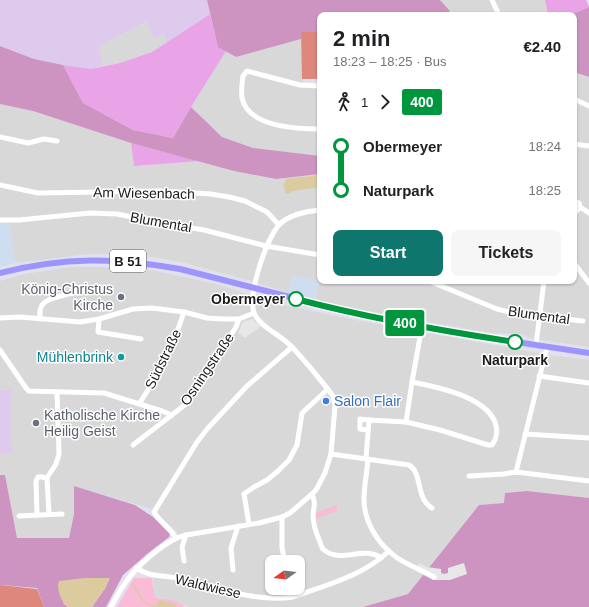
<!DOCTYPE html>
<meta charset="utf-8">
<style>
:root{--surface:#fff;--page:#f6f6f6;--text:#202124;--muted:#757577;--accent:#0f766e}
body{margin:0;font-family:Helvetica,sans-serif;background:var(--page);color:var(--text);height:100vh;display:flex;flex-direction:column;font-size:15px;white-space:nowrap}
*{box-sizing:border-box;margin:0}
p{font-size:13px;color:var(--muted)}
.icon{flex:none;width:22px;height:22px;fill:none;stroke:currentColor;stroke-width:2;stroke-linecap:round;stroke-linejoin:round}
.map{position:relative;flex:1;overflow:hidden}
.drawer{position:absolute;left:317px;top:12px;width:260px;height:272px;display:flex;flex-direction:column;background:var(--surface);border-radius:8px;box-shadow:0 1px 3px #0004}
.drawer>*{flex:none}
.badge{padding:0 8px;border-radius:3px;font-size:14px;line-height:26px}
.needle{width:26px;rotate:256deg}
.fabs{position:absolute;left:265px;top:555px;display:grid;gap:8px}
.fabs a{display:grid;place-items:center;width:40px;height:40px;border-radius:8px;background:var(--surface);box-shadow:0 1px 3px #0004;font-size:20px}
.map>.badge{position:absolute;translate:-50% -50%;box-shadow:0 0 0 2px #fff}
.legs{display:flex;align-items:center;gap:6px;height:44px;padding:0 16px;font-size:13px}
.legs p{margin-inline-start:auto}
.headline{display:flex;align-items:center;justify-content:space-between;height:68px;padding:0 16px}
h1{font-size:22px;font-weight:800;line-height:30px}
.cta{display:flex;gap:8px;margin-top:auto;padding:8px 16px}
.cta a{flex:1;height:46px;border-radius:8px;background:var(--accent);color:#fff;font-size:16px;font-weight:800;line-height:46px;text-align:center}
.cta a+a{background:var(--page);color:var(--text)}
ul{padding:0 16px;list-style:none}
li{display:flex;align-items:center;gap:14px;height:44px;font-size:15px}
li i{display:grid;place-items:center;width:6px;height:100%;margin:0 5px;background:currentColor}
li i::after{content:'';width:10px;height:10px;margin:-5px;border:3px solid;border-radius:50%;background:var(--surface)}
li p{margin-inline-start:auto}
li:first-child i{background:linear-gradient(#0000 50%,currentColor 0)}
li:last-child i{background:linear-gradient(currentColor 50%,#0000 0)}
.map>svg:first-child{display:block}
.residential{fill:#d8d8d9;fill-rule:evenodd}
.commercial{fill:#ceddef}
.farmland{fill:#decaec}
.grass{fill:#e9a4e8}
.forest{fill:#cd94c1}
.park{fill:#f9bbd5}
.pitch{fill:#de877c}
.parking{fill:#e7e7e7}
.water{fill:#dccb9f}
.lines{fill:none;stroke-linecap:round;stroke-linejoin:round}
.stream{stroke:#dccb9f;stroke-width:1.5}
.minor{stroke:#fff;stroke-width:5}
.major{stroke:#9c96fc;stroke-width:6}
.line-1-casing{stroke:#fff;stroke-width:9}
.line-1{stroke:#00963e;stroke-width:6}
.worship-dot{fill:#6b7280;stroke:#fff;stroke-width:1.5}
.stop-1-dot{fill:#fff;stroke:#00963e;stroke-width:2}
.culture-dot{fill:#0f9aa8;stroke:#fff;stroke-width:1.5}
.shop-dot{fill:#3f7fe0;stroke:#fff;stroke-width:1.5}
.labels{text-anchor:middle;stroke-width:3;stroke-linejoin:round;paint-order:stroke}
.shield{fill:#fff;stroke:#5f5f5f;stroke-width:1}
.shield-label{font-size:13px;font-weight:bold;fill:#1b1b1b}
.street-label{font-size:14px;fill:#1b1b1b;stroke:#fff}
.worship-label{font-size:14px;fill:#5b616d;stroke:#fff;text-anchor:end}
.stop-label{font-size:14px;font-weight:bold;fill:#1b1b1b;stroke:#fff;text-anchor:end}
.culture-label{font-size:14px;fill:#0d838f;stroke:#fff;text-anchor:end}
.shop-label{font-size:14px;fill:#366cbe;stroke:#fff;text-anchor:start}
</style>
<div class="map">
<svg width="589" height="607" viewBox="0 0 589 607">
<rect width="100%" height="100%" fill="#e2e0ed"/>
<g class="residential">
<polygon points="440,0 545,0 548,15 447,15 450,11"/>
<polygon points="147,22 154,37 163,33 167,42 152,52 120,63 103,66 99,46"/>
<polygon points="301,39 303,86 320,88 320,156 253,148 222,137 191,107 226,51 236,57"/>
<polygon points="574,72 589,77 589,347 534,339 521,334 491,333 388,315 315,300 319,281 293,275 288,293 252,281 181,262 154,257 121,254 89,254 15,263 8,218 0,218 0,104 33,111 131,143 134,166 200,161 234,171 276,179 320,174 320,281 574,281"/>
<path d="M72 267H103L156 271 216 284 283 305 355 320 549 355 589 360V498L527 491 504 503 479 505 408 594 363 607H189L173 600 155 598 153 574 144 571 143 565 178 539 176 531 152 509 74 486V514L69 538H17L5 475H0V454L12 453 11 389 0 390V281L24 274ZM272 562H298V588H272Z"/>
</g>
<g class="commercial">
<polygon points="0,222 9,223 15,263 0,267"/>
<polygon points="293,275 319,281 314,300 288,293"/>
</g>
<g class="farmland">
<polygon points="0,0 207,0 211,13 167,42 163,33 154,38 146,22 99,46 103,66 91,69 63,65 34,59 0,46"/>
<polygon points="11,389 12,453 0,454 0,390"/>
</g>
<g class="grass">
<polygon points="545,0 586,0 589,7 575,13 574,15 548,15"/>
<polygon points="210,14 218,46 226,51 191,107 173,138 133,130 83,103 63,65 91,69 120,63 152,52"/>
<polygon points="131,143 200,161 134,166"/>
</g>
<g class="forest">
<polygon points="207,0 440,0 450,11 446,15 320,15 320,32 302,32 301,39 236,57 218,47"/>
<polygon points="589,7 589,77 574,72 574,15 575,13"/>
<polygon points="0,46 34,59 63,65 83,103 133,130 173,138 191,107 222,137 253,148 320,156 320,174 276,179 234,171 131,143 33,111 0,104"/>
<polygon points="0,475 5,475 17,538 69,538 74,514 74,486 135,505 153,517 170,534 169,537 147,554 123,575 106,607 92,607 106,587 95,578 85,578 63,603 68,607 44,607 37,588 0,585"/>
<polygon points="527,491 589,498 589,607 363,607 408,594 479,505 504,503 505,493"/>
</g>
<g class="park">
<polygon points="337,505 337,511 315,519 315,513"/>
<polygon points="134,578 152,578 155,598 173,600 184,605 183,607 117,607"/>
</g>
<g class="pitch">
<polygon points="301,32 320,32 320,79 302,79"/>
<polygon points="0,585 37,589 44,607 0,607"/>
</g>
<g class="parking">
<polygon points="252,319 261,326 245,338 238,333 243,322"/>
<polygon points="419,563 427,567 441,569 441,573 444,574 448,573 448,568 464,563 467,574 450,580 433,580 416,571"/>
</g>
<g class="water">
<polygon points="320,175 320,187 293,191 288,194 285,193 284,184 286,179"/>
<path d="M85 578H110L106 587 92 607H68C61 601 56 590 59 581Z"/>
<polygon points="159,600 172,603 179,607 155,607"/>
</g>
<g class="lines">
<path class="stream" d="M133 584C139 595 142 604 155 607"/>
<g class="minor">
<polyline points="492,0 499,15"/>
<path d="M320 86 300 85 247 71 243 76C242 83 241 91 242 98 248 127 297 129 320 129"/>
<polyline points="574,99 589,106"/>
<polyline points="0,137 28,143 44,139 57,141"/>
<polyline points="574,144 589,146"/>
<polyline points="0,185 38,193 160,191 211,194 229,197 245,201 267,212 279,225"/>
<polyline points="574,201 579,203 580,207"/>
<polyline points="574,214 580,207 589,213"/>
<polyline points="0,220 19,220 90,213 117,214 161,223 204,230 266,246 320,255"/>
<polyline points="574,263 589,283"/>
<polyline points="429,281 497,309 517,314 583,321"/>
<polyline points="0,318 20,317 80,322 99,319 133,309 152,308 184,312 207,318 222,319 239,319 254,313"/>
<path d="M40 319C40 313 39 307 44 303 52 296 83 291 94 289"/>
<polyline points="99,319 98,332 141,339"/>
<polyline points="536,345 544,281"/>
<polyline points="0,350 26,388 29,391 104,393 162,411 172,415"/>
<polyline points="539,376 589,383"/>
<polyline points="139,404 159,373 176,335 184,312"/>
<polyline points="406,422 412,382 422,326"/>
<polyline points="368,430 360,429 360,419 369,420"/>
<polyline points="525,434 589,438"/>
<polyline points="133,445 186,404 236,327 239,319"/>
<path d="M331 454 409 465C423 473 415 498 432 508"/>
<path d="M366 458 369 420 406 422 440 430 488 445H492C498 437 498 430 495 422 484 396 437 387 412 382"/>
<path d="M368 459C367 472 364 486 364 499 364 522 378 544 396 557 407 565 422 570 434 577"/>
<polyline points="516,472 547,347"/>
<polyline points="469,476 504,474 516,472 589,481"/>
<path d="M312 494C316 503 314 506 313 515 313 525 316 533 320 542 321 547 323 550 327 552 342 562 365 546 381 558"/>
<polyline points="49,514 47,478 56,464 59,454 57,392"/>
<polyline points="37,515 36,481 38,477 42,477 47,478"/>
<polyline points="19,516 62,514"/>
<polyline points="282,517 282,548 285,562"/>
<polyline points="249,524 244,494 254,487 267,480 278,471 289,460 297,445 302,413 328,389"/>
<path d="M176 538C170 528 160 522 154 512L197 442 208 428 247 386 292 347"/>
<polyline points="184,561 182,547 186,535"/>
<path d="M136 568C149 577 163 575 178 578 216 586 254 603 293 597 326 585 363 576 389 551"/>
<polyline points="233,570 231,548 238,526"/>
<path d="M111 607C124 582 134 569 156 551 165 544 174 538 186 535L259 523 282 517 290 513 312 494 316 490 325 473 331 454 335 406 333 396C320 379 306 362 292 347 282 336 261 327 255 315 246 297 266 241 278 226 287 215 307 211 320 210"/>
</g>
<path class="major" d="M0 273C64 257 115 257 180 269L365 316 456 333 589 353"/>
</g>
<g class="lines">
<g class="line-1-casing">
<path id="line-1" d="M296 299C368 318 442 331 515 342"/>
</g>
<use href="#line-1" class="line-1"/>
</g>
<g class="worship-dot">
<circle cx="121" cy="297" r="4"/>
<circle cx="36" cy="423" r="4"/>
</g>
<g class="stop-1-dot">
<circle cx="296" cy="299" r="7"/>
<circle cx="515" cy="342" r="7"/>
</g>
<circle class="culture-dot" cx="121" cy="357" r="4"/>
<circle class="shop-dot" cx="326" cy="401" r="4"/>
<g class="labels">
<rect class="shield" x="110" y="250" width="36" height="22" rx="3"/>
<g class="shield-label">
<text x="128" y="266">B 51</text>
</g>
<g class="street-label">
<text transform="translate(144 193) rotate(1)" y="5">Am Wiesenbach</text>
<text transform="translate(161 222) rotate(10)" y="5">Blumental</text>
<text transform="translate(539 315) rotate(8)" y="5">Blumental</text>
<text transform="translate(163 359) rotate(-64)" y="5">Südstraße</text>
<text transform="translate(207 369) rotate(-56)" y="5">Osningstraße</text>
<text transform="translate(208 586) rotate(13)" y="5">Waldwiese</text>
</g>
<g class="worship-label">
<text x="113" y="294">König-Christus<tspan x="113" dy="16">Kirche</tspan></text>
<text x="44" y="420" text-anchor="start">Katholische Kirche<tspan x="44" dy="16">Heilig Geist</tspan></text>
</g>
<g class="stop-label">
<text x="285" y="304">Obermeyer</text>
<text x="515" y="365" text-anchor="middle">Naturpark</text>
</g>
<g class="culture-label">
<text x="113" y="362">Mühlenbrink</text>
</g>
<g class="shop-label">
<text x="334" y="406">Salon Flair</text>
</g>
</g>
</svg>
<div class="fabs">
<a><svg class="needle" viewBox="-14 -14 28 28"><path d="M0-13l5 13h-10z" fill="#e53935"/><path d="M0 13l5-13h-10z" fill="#757577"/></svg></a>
</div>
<b class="badge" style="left:405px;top:323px;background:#00963e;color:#fff">400</b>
<section class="drawer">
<div class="headline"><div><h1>2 min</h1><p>18:23 – 18:25 · Bus</p></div><b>€2.40</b></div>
<div class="legs"><svg class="icon" aria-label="walk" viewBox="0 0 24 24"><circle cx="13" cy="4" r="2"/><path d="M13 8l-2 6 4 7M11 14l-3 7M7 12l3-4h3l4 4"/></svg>1<svg class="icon" aria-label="forward" viewBox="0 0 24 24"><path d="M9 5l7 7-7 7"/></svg><b class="badge" style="background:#00963e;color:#fff">400</b></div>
<ul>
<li><i style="color:#00963e"></i><b>Obermeyer</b><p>18:24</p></li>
<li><i style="color:#00963e"></i><b>Naturpark</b><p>18:25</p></li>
</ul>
<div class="cta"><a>Start</a><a>Tickets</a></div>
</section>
</div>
